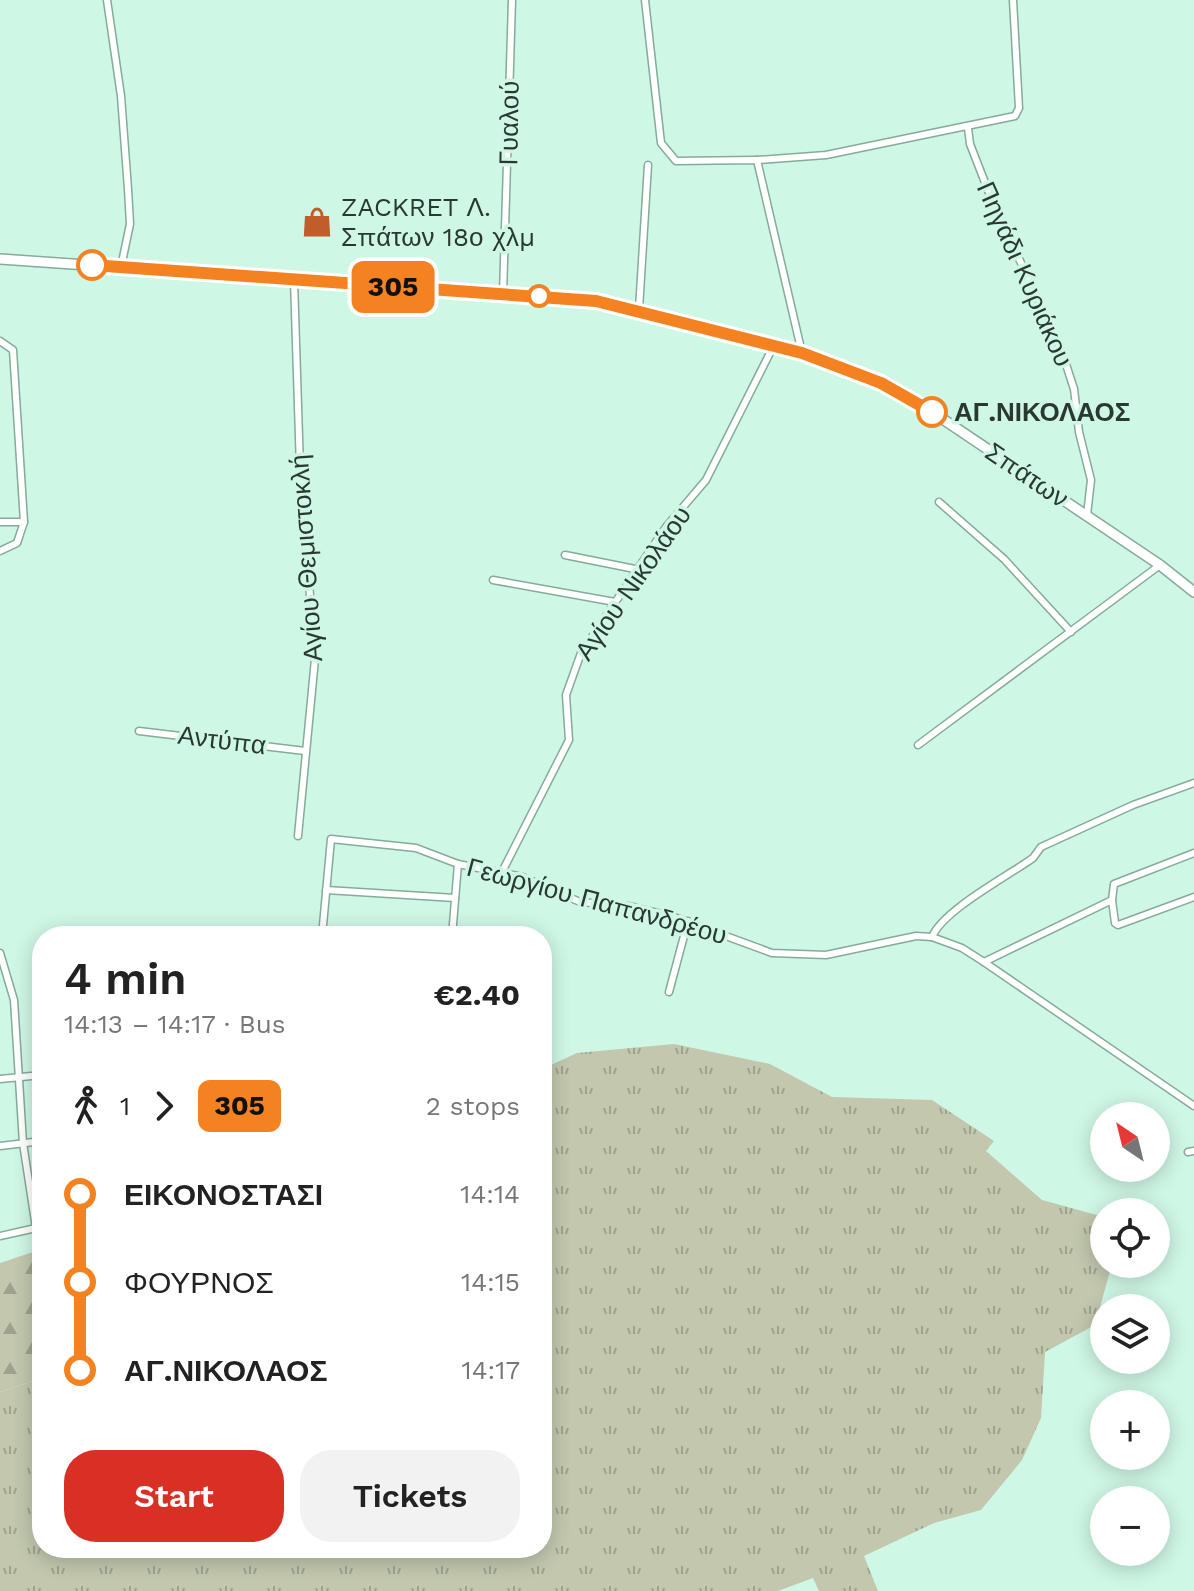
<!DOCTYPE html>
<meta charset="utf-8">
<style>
:root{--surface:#fff;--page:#f2f2f2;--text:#222;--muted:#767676;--accent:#d93025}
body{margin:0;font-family:"Work Sans",sans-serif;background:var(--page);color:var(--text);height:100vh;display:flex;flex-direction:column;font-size:30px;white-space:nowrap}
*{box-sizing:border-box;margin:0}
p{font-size:26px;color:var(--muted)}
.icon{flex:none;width:44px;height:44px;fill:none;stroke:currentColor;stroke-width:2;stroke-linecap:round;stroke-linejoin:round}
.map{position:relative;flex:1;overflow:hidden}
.panel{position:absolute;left:32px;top:926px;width:520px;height:632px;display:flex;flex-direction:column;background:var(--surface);border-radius:32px;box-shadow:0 4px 20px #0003}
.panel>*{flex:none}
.badge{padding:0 16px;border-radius:12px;font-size:28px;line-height:52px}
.needle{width:52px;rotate:325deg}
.buttons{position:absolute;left:1090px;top:1102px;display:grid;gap:16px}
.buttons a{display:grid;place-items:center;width:80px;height:80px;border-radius:50%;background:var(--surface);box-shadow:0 4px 20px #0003;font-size:40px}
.map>.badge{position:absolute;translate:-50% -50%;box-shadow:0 0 0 4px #fff}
.legs{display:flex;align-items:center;gap:12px;height:88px;padding:0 32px;font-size:26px}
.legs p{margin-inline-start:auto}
.summary{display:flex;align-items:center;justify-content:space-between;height:136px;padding:0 32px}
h1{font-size:44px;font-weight:600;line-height:60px}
.primary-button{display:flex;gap:16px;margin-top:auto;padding:16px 32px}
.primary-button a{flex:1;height:92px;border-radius:32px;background:var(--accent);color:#fff;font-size:32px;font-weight:600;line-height:92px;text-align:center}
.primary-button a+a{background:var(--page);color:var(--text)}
ul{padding:0 32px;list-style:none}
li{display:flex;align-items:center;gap:28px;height:88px;font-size:30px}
li i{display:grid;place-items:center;width:12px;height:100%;margin:0 10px;background:currentColor}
li i::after{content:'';width:20px;height:20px;margin:-10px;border:6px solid;border-radius:50%;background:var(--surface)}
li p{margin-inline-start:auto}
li:first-child i{background:linear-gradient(#0000 50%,currentColor 0)}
li:last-child i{background:linear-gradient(currentColor 50%,#0000 0)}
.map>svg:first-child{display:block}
.grass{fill:url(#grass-tufts)}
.forest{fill:url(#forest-firs)}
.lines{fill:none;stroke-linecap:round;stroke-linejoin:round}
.street-casing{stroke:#85ab9a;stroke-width:9}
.secondary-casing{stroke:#85ab9a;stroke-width:12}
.street{stroke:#fff;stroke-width:6}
.secondary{stroke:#fff;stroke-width:9}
.line-1-casing{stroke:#fff;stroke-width:18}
.line-1{stroke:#f58220;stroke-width:12}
.stop-1-dot{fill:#fff;stroke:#f58220;stroke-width:4}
.labels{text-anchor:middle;stroke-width:7;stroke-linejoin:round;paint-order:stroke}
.street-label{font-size:26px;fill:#293932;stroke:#cff7e5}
.poi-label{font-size:26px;fill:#293932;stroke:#cff7e5;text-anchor:start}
.stop-label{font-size:26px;font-weight:bold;fill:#293932;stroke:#cff7e5;text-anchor:start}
</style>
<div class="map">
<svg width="1194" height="1591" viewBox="0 0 1194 1591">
<defs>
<pattern id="grass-tufts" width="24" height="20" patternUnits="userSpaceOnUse" patternTransform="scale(2)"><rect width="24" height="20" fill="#c2c7ae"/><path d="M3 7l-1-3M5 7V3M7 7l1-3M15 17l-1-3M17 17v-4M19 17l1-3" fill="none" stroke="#9ea38e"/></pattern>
<pattern id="forest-firs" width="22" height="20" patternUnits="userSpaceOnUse" patternTransform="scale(2)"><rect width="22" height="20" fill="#c2c7ae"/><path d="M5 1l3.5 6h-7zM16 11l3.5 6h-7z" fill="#9ea38e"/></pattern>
</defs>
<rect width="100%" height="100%" fill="#cff7e5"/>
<polygon class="grass" points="674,1044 770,1064 832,1097 932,1100 994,1141 986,1151 1042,1200 1104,1217 1104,1264 1112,1264 1095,1325 1045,1352 1041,1418 1022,1460 981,1510 934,1523 864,1556 878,1591 819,1591 813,1578 778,1591 0,1591 0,1392 42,1378 42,1548 542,1548 542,1069 577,1053"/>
<polygon class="forest" points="42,1249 42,1378 0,1392 0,1263"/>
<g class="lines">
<g class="street-casing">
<g id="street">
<polyline points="107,0 121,96 128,189 130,224 121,267"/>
<polyline points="645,0 661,143 676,161 757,160 802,353"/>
<polyline points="968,128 970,144 991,198 1062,352 1074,389 1079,432 1091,480 1087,515"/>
<polyline points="757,160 826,155 1015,116 1019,108 1013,0"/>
<polyline points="294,280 300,469 315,659 298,836"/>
<polyline points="503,294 512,0"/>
<polyline points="639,309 648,165"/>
<polyline points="0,341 13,350 24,522 17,543 0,551"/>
<polyline points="939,502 1004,559 1071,632"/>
<polyline points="0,522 24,522"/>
<polyline points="565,555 635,569"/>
<polyline points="493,580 615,602"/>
<polyline points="139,731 305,751"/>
<polyline points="918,745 1160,565"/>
<polyline points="502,872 569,740 566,695 581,653 666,527 706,480 774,345"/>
<polyline points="326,890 455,898"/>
<polyline points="1112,900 1115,923 1118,925 1194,897"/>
<polyline points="322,936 331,839 416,848 458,864 523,877 580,902 628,906 674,917 772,953 826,955 916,936 932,937 962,948 984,962 1194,1106"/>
<polyline points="452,936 458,864"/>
<path d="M932 937C943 910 1008 876 1033 858L1041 847 1133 805 1194 783"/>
<polyline points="0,953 14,1000 23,1143 36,1228 0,1236"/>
<polyline points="984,962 1112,900 1114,884 1194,853"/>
<polyline points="669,992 688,921"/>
<polyline points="0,1079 42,1075"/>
<polyline points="0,1146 42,1141"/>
<polyline points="1188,1152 1194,1151"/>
</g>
</g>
<g class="secondary-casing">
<polyline id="secondary" points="0,259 562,298 632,308 672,318 802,353 907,395 1160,565 1194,592"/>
</g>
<use href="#street" class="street"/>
<use href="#secondary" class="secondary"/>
</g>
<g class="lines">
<g class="line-1-casing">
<polyline id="line-1" points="92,265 596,301 802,353 881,383 932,412"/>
</g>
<use href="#line-1" class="line-1"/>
</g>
<defs>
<g id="shop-bare" transform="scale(2.4)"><path d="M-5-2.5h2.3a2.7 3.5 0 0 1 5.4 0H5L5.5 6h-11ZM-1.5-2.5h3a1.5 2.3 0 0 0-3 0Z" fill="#c15c2b" stroke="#cff7e5" stroke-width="2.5" paint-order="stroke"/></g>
</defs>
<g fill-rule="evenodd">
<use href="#shop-bare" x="317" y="222"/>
</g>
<g class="stop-1-dot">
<circle cx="92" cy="265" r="14"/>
<circle cx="539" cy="296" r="10"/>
<circle cx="932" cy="412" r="14"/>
</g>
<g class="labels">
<g class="street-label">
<text transform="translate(509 123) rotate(-89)" y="9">Γυαλού</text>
<text transform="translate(1025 274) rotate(66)" y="9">Πηγάδι Κυριάκου</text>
<text transform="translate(1027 475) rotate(34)" y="9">Σπάτων</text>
<text transform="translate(306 558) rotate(-94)" y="9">Αγίου Θεμιστοκλή</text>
<text transform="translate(633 583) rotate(-55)" y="9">Αγίου Νικολάου</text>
<text transform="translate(222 740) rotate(7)" y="9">Αντύπα</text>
<text transform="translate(597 901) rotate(15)" y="9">Γεωργίου Παπανδρέου</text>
</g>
<g class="poi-label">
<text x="341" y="216">ZACKRET Λ.<tspan x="341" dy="30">Σπάτων 18ο χλμ</tspan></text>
</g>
<g class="stop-label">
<text x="954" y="421">ΑΓ.ΝΙΚΟΛΑΟΣ</text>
</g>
</g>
</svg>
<div class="buttons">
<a><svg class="needle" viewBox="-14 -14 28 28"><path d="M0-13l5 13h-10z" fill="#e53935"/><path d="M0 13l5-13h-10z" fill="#767676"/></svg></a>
<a><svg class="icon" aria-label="locate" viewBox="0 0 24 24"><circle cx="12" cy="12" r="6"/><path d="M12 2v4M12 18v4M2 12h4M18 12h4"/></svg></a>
<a><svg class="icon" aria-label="layers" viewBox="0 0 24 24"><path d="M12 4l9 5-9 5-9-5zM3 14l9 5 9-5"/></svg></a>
<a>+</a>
<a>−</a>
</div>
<b class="badge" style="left:393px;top:287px;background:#f58220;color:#111">305</b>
<section class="panel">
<div class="summary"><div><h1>4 min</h1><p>14:13 – 14:17 · Bus</p></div><b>€2.40</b></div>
<div class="legs"><svg class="icon" aria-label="walk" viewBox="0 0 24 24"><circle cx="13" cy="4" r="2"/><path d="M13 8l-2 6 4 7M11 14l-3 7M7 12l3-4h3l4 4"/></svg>1<svg class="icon" aria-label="forward" viewBox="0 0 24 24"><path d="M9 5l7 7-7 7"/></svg><b class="badge" style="background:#f58220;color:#111">305</b><p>2 stops</p></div>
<ul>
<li><i style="color:#f58220"></i><b>ΕΙΚΟΝΟΣΤΑΣΙ</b><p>14:14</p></li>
<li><i style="color:#f58220"></i><span>ΦΟΥΡΝΟΣ</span><p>14:15</p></li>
<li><i style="color:#f58220"></i><b>ΑΓ.ΝΙΚΟΛΑΟΣ</b><p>14:17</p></li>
</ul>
<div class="primary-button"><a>Start</a><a>Tickets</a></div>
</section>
</div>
